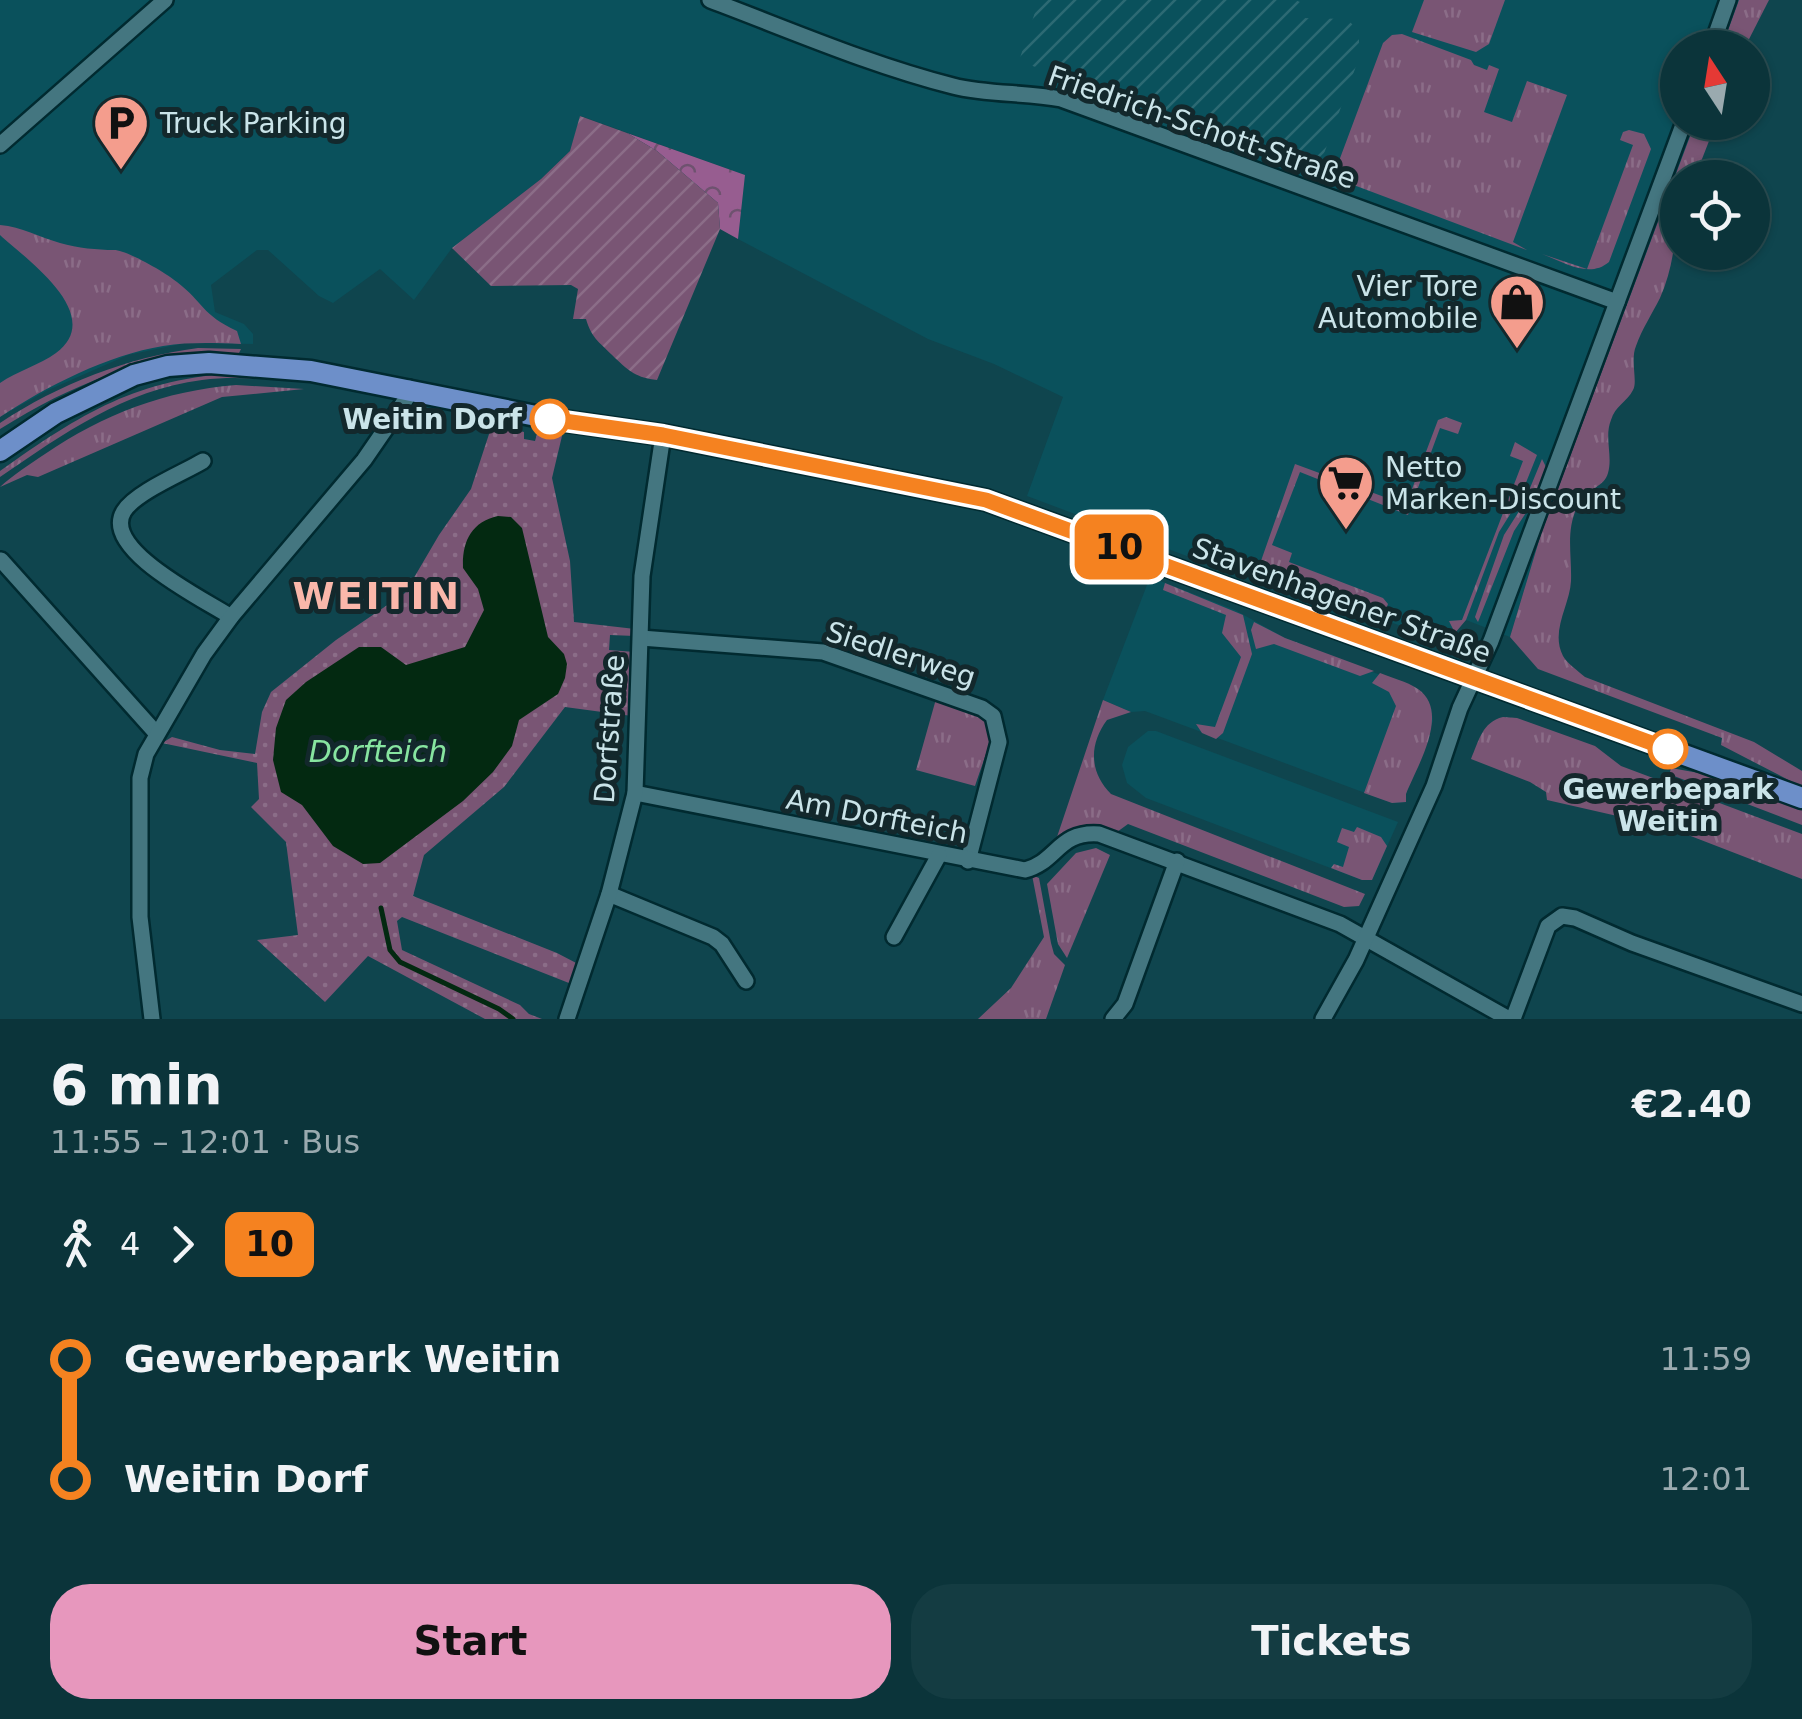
<!DOCTYPE html>
<meta charset="utf-8">
<style>
:root{--surface:#0b343a;--page:#143c42;--text:#f1f3f6;--muted:#9aaaaf;--line:#2b4f54;--accent:#e797bd}
body{margin:0;font-family:"DejaVu Sans",sans-serif;background:var(--page);color:var(--text);height:100vh;display:flex;flex-direction:column;font-size:38px;white-space:nowrap}
*{box-sizing:border-box;margin:0}
p{font-size:32px;color:var(--muted)}
.icon{flex:none;width:55px;height:55px;fill:none;stroke:currentColor;stroke-width:2;stroke-linecap:round;stroke-linejoin:round}
.map{position:relative;height:1019px;overflow:hidden}
.sheet{display:flex;flex-direction:column;background:var(--surface);flex:1}
.sheet>*{flex:none}
.badge{padding:0 20px;border-radius:15px;font-size:35px;line-height:65px}
.needle{width:65px;rotate:348deg}
.controls{position:absolute;left:1660px;top:30px;display:grid;gap:20px}
.controls a{display:grid;place-items:center;width:110px;height:110px;border-radius:50%;background:var(--surface);box-shadow:0 2px 8px #0004,0 0 0 2px var(--line);font-size:50px}
.map>.badge{position:absolute;translate:-50% -50%;box-shadow:0 0 0 5px #fff}
.legs{display:flex;align-items:center;gap:15px;height:110px;padding:0 50px;font-size:32px}
.legs p{margin-inline-start:auto}
.head{display:flex;align-items:center;justify-content:space-between;height:170px;padding:0 50px}
h1{font-size:55px;font-weight:700;line-height:75px}
.primary-button{display:flex;gap:20px;margin-top:auto;padding:20px 50px}
.primary-button a{flex:1;height:115px;border-radius:40px;background:var(--accent);color:#111;font-size:40px;font-weight:700;line-height:115px;text-align:center}
.primary-button a+a{background:var(--page);color:var(--text)}
ul{padding:0 50px;list-style:none}
li{display:flex;align-items:center;gap:35px;height:120px;font-size:38px}
li i{display:grid;place-items:center;width:15px;height:100%;margin:0 12px;background:currentColor}
li i::after{content:'';width:25px;height:25px;margin:-12px;border:8px solid;border-radius:50%;background:var(--surface)}
li p{margin-inline-start:auto}
li:first-child i{background:linear-gradient(#0000 50%,currentColor 0)}
li:last-child i{background:linear-gradient(currentColor 50%,#0000 0)}
.map>svg:first-child{display:block}
.built{fill:#0a515c}
.industrial{fill:url(#industrial-furrows)}
.grass{fill:url(#grass-tufts)}
.forest{fill:url(#forest-crowns)}
.park{fill:url(#park-dots)}
.garden{fill:url(#garden-furrows)}
.water{fill:#032911}
.lines{fill:none;stroke-linecap:round;stroke-linejoin:round}
.stream{stroke:#032911;stroke-width:5}
.minor-casing{stroke:#012a30;stroke-width:20}
.major-casing{stroke:#012a30;stroke-width:25}
.minor{stroke:#447680;stroke-width:15}
.major{stroke:#6d8fc9;stroke-width:20}
.line-1-casing{stroke:#fff;stroke-width:22}
.line-1{stroke:#f58220;stroke-width:15}
.stop-1-dot{fill:#fff;stroke:#f58220;stroke-width:5}
.labels{text-anchor:middle;stroke-width:10;stroke-linejoin:round;paint-order:stroke}
.poi-label{font-size:28px;fill:#cae4e9;stroke:#13282c;text-anchor:start}
.street-label{font-size:28px;fill:#cae4e9;stroke:#13282c}
.stop-label{font-size:28px;font-weight:bold;fill:#cae4e9;stroke:#13282c;text-anchor:end}
.water-label{font-size:30px;font-style:italic;fill:#87e5a0;stroke:#13282c}
.district-label{font-size:38px;font-weight:bold;letter-spacing:2.5px;fill:#fab7aa;stroke:#13282c}
</style>
<div class="map">
<svg width="1802" height="1019" viewBox="0 0 1802 1019">
<defs>
<pattern id="industrial-furrows" width="10" height="10" patternUnits="userSpaceOnUse" patternTransform="scale(2.5)"><rect width="10" height="10" fill="#0a515c"/><path d="M-1 1l2-2M0 10L10 0M9 11l2-2" fill="none" stroke="#2c6a73"/></pattern>
<pattern id="grass-tufts" width="24" height="20" patternUnits="userSpaceOnUse" patternTransform="scale(2.5)"><rect width="24" height="20" fill="#795574"/><path d="M3 7l-1-3M5 7V3M7 7l1-3M15 17l-1-3M17 17v-4M19 17l1-3" fill="none" stroke="#8b6d88"/></pattern>
<pattern id="forest-crowns" width="20" height="18" patternUnits="userSpaceOnUse" patternTransform="scale(2.5)"><rect width="20" height="18" fill="#975d90"/><path d="M2 6a3 3 0 1 1 6 0M12 15a3 3 0 1 1 6 0" fill="none" stroke="#6e526f"/></pattern>
<pattern id="park-dots" width="8" height="8" patternUnits="userSpaceOnUse" patternTransform="scale(2.5)"><rect width="8" height="8" fill="#795574"/><path d="M2 2h.1M6 6h.1" fill="none" stroke="#8b6d88" stroke-width="1.8" stroke-linecap="round"/></pattern>
<pattern id="garden-furrows" width="10" height="10" patternUnits="userSpaceOnUse" patternTransform="scale(2.5)"><rect width="10" height="10" fill="#795574"/><path d="M-1 1l2-2M0 10L10 0M9 11l2-2" fill="none" stroke="#8b6d88"/></pattern>
</defs>
<rect width="100%" height="100%" fill="#0f454e"/>
<g class="built">
<polygon points="0,0 1739,0 1722,47 1678,48 1678,122 1695,123 1541,534 1510,637 1466,620 1455,633 1436,638 1286,586 1224,570 1027,496 1063,397 994,364 928,339 738,239 745,175 581,116 570,151 541,179 452,248 414,300 380,269 333,303 319,296 268,250 257,250 211,285 215,312 244,324 253,334 253,344 185,343 128,355 46,391 0,417"/>
<polygon points="1150,577 1235,610 1285,638 1419,690 1431,707 1433,721 1406,794 1406,802 1392,803 1145,711 1131,712 1103,700"/>
<polygon points="1148,731 1156,731 1398,822 1372,880 1362,880 1146,798 1127,783 1122,765 1128,747"/>
</g>
<polygon class="industrial" points="1039,0 1295,0 1300,2 1301,18 1347,19 1359,31 1359,58 1318,170 1019,61"/>
<g class="grass">
<polygon points="1424,0 1505,0 1489,44 1476,52 1412,32"/>
<polygon points="1739,0 1769,0 1745,47 1722,47"/>
<polygon points="1402,34 1471,60 1474,65 1487,70 1489,65 1499,69 1484,112 1512,122 1527,81 1567,95 1513,242 1527,250 1335,178 1336,169 1383,43 1392,35"/>
<path d="M1695 123H1716L1695 177 1678 178C1677 218 1677 260 1660 298 1652 314 1642 329 1636 346 1630 360 1638 382 1633 390 1627 402 1615 406 1611 420 1604 437 1613 456 1608 473 1604 487 1589 488 1582 499 1564 525 1572 552 1571 581 1570 605 1550 631 1563 656 1567 663 1578 671 1585 677L1754 742 1802 771V787L1721 745 1722 738 1538 669 1510 637 1541 534Z"/>
<path d="M1629 130 1644 134 1651 149 1609 262C1589 279 1564 262 1542 254L1587 269 1633 145 1620 140 1623 132Z"/>
<path d="M0 225C22 227 39 237 60 243 78 248 97 250 114 250 127 250 166 273 177 282 203 302 202 315 237 331L241 344C214 343 189 342 163 346 108 355 47 386 0 417V383C17 371 40 365 56 353 107 315 26 259 0 235Z"/>
<path d="M198 348 241 349 239 353C152 351 73 383 0 429V423C59 384 128 357 198 348Z"/>
<path d="M240 373 319 380V383C280 381 240 375 202 380 124 390 63 434 0 477V471C82 413 137 378 240 373Z"/>
<path d="M236 385 304 389 222 397 38 477 27 475 0 487C13 475 30 464 45 454 104 414 164 391 236 385Z"/>
<polygon points="1446,417 1462,423 1458,434 1440,428 1408,515 1300,472 1272,545 1292,553 1289,562 1383,598 1388,604 1384,614 1389,621 1255,578 1295,464 1406,505 1438,420"/>
<polygon points="1515,442 1537,455 1519,500 1499,532 1466,620 1455,633 1449,621 1462,620 1523,461 1510,456"/>
<polygon points="1542,459 1546,467 1531,505 1514,531 1478,622 1475,617 1504,535 1523,505"/>
<polygon points="1165,583 1243,615 1252,654 1223,733 1216,739 1202,733 1196,724 1215,727 1241,657 1222,633 1226,615 1163,590"/>
<polygon points="1254,622 1285,638 1374,671 1360,676 1274,644 1256,649 1251,630"/>
<path d="M1380 673C1392 678 1406 681 1418 689 1451 712 1417 766 1406 794V802L1392 803 1364 793 1396 706 1389 692 1372 683Z"/>
<path d="M936 699C1005 723 997 720 975 786L916 770Z"/>
<path d="M1103 700 1131 712 1107 720C1089 744 1089 772 1111 794L1365 894 1359 906 1344 907 1128 824 1117 832 1080 826 1057 837Z"/>
<path d="M1503 717 1517 718 1595 746 1621 766 1802 834V879L1670 828 1547 800 1546 792 1530 782 1471 759C1479 741 1482 722 1503 717Z"/>
<polygon points="1671,768 1710,775 1802,809 1802,825 1674,776 1670,772"/>
<polygon points="1357,827 1381,837 1387,846 1372,880 1362,880 1331,868 1334,864 1343,867 1349,847 1337,842 1342,828 1354,832"/>
<polygon points="1096,848 1110,855 1067,958 1058,944 1047,884 1076,853"/>
<polygon points="1032,875 1039,878 1051,943 1054,954 1065,965 1046,1019 978,1019 1011,988 1044,937"/>
</g>
<polygon class="forest" points="627,133 745,175 738,239 720,229 718,203 657,151"/>
<polygon class="park" points="492,425 524,432 524,439 535,441 537,434 562,436 552,478 570,561 574,622 635,629 635,636 610,635 609,650 635,652 632,716 565,707 504,787 424,855 413,896 557,953 580,965 574,985 402,917 397,921 402,950 520,1005 529,1014 542,1019 485,1019 368,956 325,1002 257,940 298,935 286,842 251,807 259,799 257,763 162,743 172,737 220,750 255,754 262,712 271,692 336,640 405,593 439,535 471,489"/>
<path class="garden" d="M580 116 627 133 657 151 718 203 720 229 657 380C637 378 629 371 615 358 601 343 592 340 586 319H573L578 289 571 285 491 286 452 248 541 179 570 151Z"/>
<path class="water" d="M498 516 511 517 522 528 548 637 564 654 567 664 565 678 558 694 519 720 512 746 493 772 463 801 380 863 363 864 333 846 302 805 281 792 273 760 276 728 286 700 306 682 359 647H381L406 665 465 647 484 610 478 589 463 568C462 542 471 522 498 516Z"/>
<g class="lines">
<polyline class="stream" points="381,908 390,950 400,962 499,1009 513,1019"/>
<g class="minor-casing">
<g id="minor">
<path d="M710 0C790 30 870 65 953 86 988 95 1025 92 1061 99L1617 302"/>
<polyline points="1711,48 1728,0"/>
<polyline points="0,145 165,0"/>
<path d="M203 461C183 473 136 492 124 511 100 549 205 600 231 617"/>
<polyline points="1,560 156,733"/>
<polyline points="641,638 823,652 982,708 993,716 999,742 968,861"/>
<path d="M635 793 1025 870C1057 862 1058 831 1099 834L1340 924 1509 1019"/>
<polyline points="609,894 713,937 722,944 746,981"/>
<polyline points="894,937 939,855"/>
<polyline points="152,1019 140,917 140,778 146,754 204,654 231,617 364,460 406,399 409,388"/>
<polyline points="567,1019 609,894 635,793 642,576 663,435"/>
<polyline points="1113,1019 1125,1004 1177,861"/>
<polyline points="1323,1019 1356,960 1434,786 1460,708 1491,641 1684,122"/>
<polyline points="1513,1019 1548,926 1562,916 1575,918 1632,943 1802,1004"/>
</g>
</g>
<g class="major-casing">
<polyline id="major" points="0,451 56,413 134,375 168,366 209,363 311,371 551,419 663,435 986,500 1802,798"/>
</g>
<use href="#minor" class="minor"/>
<use href="#major" class="major"/>
</g>
<g class="lines">
<g class="line-1-casing">
<polyline id="line-1" points="550,419 663,435 986,500 1668,749"/>
</g>
<use href="#line-1" class="line-1"/>
</g>
<defs>
<g id="parking-pin" transform="scale(2.875)"><path d="M0 17L-7.5 6A9.5 9.5 0 1 1 7.5 6Z" fill="#f49d8d" stroke="#13282c"/><path d="M-3.5-5.5H1a3.5 3.5 0 0 1 0 7H-1V5.5H-3.5ZM-1-3.4V-.6H.8a1.4 1.4 0 0 0 0-2.8Z" fill="#111"/></g>
<g id="shop-pin" transform="scale(2.875)"><path d="M0 17L-7.5 6A9.5 9.5 0 1 1 7.5 6Z" fill="#f49d8d" stroke="#13282c"/><path d="M-5-2.5h2.3a2.7 3.5 0 0 1 5.4 0H5L5.5 6h-11ZM-1.5-2.5h3a1.5 2.3 0 0 0-3 0Z" fill="#111"/></g>
<g id="supermarket-pin" transform="scale(2.875)"><path d="M0 17L-7.5 6A9.5 9.5 0 1 1 7.5 6Z" fill="#f49d8d" stroke="#13282c"/><path d="M-6-5.5h2.5l.6 2H6L4.5 2H-2.5L-4.4-4H-6ZM-1.5 3.2a1.3 1.3 0 1 0 .1 0ZM3 3.2a1.3 1.3 0 1 0 .1 0Z" fill="#111"/></g>
</defs>
<g fill-rule="evenodd">
<use href="#parking-pin" x="121" y="123"/>
<use href="#shop-pin" x="1517" y="302"/>
<use href="#supermarket-pin" x="1346" y="483"/>
</g>
<g class="stop-1-dot">
<circle cx="550" cy="419" r="18"/>
<circle cx="1668" cy="749" r="18"/>
</g>
<g class="labels">
<g class="poi-label">
<text x="160" y="133">Truck Parking</text>
<text x="1478" y="296" text-anchor="end">Vier Tore<tspan x="1478" dy="32">Automobile</tspan></text>
<text x="1385" y="477">Netto<tspan x="1385" dy="32">Marken-Discount</tspan></text>
</g>
<g class="street-label">
<text transform="translate(1202 127) rotate(19)" y="10">Friedrich-Schott-Straße</text>
<text transform="translate(1342 600) rotate(20)" y="10">Stavenhagener Straße</text>
<text transform="translate(901 654) rotate(18)" y="10">Siedlerweg</text>
<text transform="translate(609 729) rotate(-86)" y="10">Dorfstraße</text>
<text transform="translate(877 816) rotate(11)" y="10">Am Dorfteich</text>
</g>
<g class="stop-label">
<text x="522" y="429">Weitin Dorf</text>
<text x="1668" y="799" text-anchor="middle">Gewerbepark<tspan x="1668" dy="32">Weitin</tspan></text>
</g>
<g class="water-label">
<text x="378" y="762">Dorfteich</text>
</g>
<g class="district-label">
<text x="377" y="609">WEITIN</text>
</g>
</g>
</svg>
<div class="controls">
<a><svg class="needle" viewBox="-14 -14 28 28"><path d="M0-13l5 13h-10z" fill="#e53935"/><path d="M0 13l5-13h-10z" fill="#9aaaaf"/></svg></a>
<a><svg class="icon" aria-label="locate" viewBox="0 0 24 24"><circle cx="12" cy="12" r="6"/><path d="M12 2v4M12 18v4M2 12h4M18 12h4"/></svg></a>
</div>
<b class="badge" style="left:1119px;top:547px;background:#f58220;color:#111">10</b>
</div>
<section class="sheet">
<div class="head"><div><h1>6 min</h1><p>11:55 – 12:01 · Bus</p></div><b>€2.40</b></div>
<div class="legs"><svg class="icon" aria-label="walk" viewBox="0 0 24 24"><circle cx="13" cy="4" r="2"/><path d="M13 8l-2 6 4 7M11 14l-3 7M7 12l3-4h3l4 4"/></svg>4<svg class="icon" aria-label="forward" viewBox="0 0 24 24"><path d="M9 5l7 7-7 7"/></svg><b class="badge" style="background:#f58220;color:#111">10</b></div>
<ul>
<li><i style="color:#f58220"></i><b>Gewerbepark Weitin</b><p>11:59</p></li>
<li><i style="color:#f58220"></i><b>Weitin Dorf</b><p>12:01</p></li>
</ul>
<div class="primary-button"><a>Start</a><a>Tickets</a></div>
</section>
